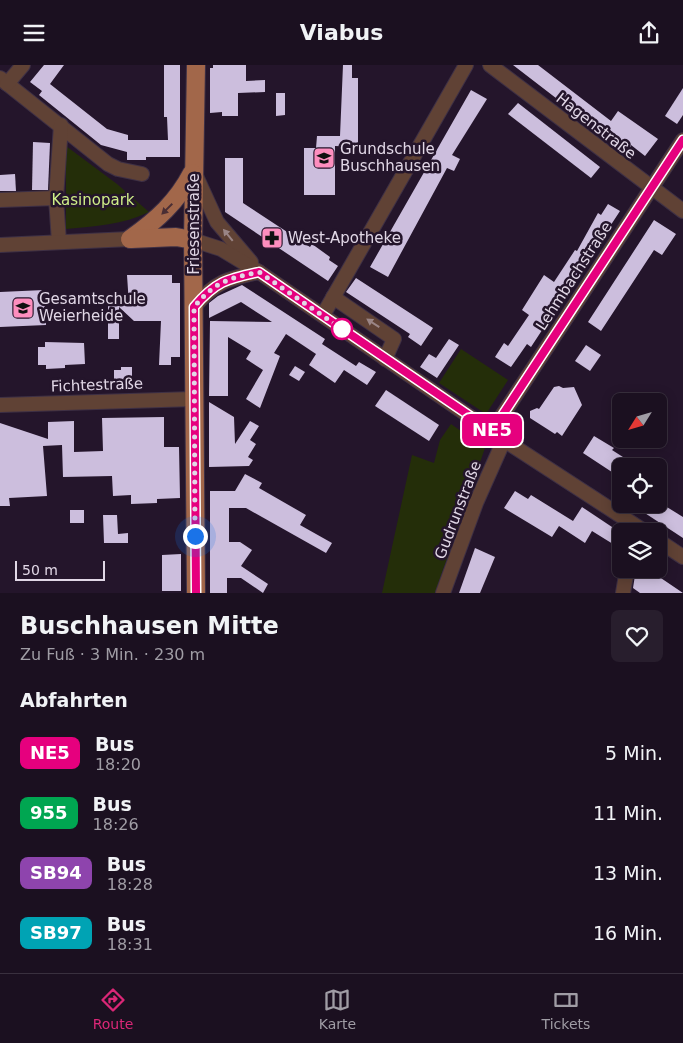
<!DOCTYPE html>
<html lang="de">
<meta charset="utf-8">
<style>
:root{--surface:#1b1020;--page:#281e2d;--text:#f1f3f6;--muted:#a09da5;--line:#39303e;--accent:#db2777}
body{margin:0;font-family:"DejaVu Sans",sans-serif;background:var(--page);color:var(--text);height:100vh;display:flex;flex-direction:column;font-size:19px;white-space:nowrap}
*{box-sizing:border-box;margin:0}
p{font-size:16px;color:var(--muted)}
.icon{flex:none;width:28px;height:28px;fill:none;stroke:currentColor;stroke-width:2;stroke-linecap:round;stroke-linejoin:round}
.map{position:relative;height:528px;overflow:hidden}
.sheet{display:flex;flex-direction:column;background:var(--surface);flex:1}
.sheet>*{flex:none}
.badge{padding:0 10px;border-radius:8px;font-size:18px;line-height:32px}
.needle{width:32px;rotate:233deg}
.controls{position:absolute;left:612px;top:328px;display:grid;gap:10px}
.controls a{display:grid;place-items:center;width:55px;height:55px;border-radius:8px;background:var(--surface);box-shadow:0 2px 12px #0003,0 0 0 1px var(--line);font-size:25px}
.scale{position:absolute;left:15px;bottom:12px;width:90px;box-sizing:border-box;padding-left:5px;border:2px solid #e1d7e6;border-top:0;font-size:14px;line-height:18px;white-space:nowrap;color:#e1d7e6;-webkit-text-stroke:4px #24152b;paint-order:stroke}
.you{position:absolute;width:25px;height:25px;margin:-12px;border:4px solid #fff;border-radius:50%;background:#1a73e8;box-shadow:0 0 0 8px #1a73e833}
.map>.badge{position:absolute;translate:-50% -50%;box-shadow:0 0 0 2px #fff}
h2{padding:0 20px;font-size:19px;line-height:45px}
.round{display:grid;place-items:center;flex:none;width:52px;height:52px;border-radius:8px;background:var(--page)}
.summary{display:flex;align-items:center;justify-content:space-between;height:85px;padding:0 20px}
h1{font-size:24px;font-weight:700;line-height:38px}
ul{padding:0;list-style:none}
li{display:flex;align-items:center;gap:15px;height:60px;padding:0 20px}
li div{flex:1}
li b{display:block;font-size:19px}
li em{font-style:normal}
li .badge{min-width:55px;font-weight:700;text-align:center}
header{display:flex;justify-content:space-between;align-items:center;height:65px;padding:0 20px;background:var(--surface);font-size:22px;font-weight:700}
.tabs{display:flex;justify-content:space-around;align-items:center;height:70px;border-top:1px solid var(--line);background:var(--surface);font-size:14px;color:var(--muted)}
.tabs a{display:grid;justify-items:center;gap:2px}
.tabs .current{color:var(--accent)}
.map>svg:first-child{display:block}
.green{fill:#242e09}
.building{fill:#ccbedd}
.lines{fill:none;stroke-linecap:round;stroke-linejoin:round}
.minor-casing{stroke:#3e3045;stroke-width:16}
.major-casing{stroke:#3e3045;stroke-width:20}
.minor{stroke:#604235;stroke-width:14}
.major{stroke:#a2674a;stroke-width:18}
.oneway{fill:#4a2e34}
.oneway2{fill:#9a8585}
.line-casing{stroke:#fff;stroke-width:11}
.line{stroke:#e6007e;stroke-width:8}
.walk{stroke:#e1d7e6;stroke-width:5;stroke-dasharray:0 9}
.stop-dot{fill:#fff;stroke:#e6007e;stroke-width:2.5}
.labels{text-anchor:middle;stroke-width:5;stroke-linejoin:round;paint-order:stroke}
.street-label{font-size:15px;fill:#e1d7e6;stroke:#24152b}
.poi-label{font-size:15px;fill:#e1d7e6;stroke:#24152b;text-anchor:start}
.park-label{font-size:15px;fill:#ceee88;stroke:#24152b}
</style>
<header><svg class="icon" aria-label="menu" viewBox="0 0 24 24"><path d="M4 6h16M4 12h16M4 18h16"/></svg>Viabus<svg class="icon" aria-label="share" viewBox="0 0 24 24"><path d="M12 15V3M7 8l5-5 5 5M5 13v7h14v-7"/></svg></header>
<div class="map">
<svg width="683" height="528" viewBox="0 0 683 528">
<rect width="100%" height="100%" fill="#24152b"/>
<g class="green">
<path d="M66 81 117 119 149 147C123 160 95 161 66 164Z"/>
<polygon points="461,284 508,315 486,349 439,318"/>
<polygon points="451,359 485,383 435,528 382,528 412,390 434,398 440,375"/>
</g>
<g class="building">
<polygon points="44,0 64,0 50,19 107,64 128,70 128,75 168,75 167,52 164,52 164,0 180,0 180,92 146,92 146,95 127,95 127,87 101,80 39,30 42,26 30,17"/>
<polygon points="213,0 246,0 246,16 265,15 265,27 238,28 238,51 222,51 222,47 210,48 210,3 213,3"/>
<polygon points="343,0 352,0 352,13 358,13 358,82 335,81 335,130 304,130 304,83 316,83 317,71 340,71"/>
<polygon points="513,0 538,0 611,56 618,46 658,74 645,91 631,80 630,83 594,55 591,60"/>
<polygon points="683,23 683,50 677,59 665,51"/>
<polygon points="471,25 487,34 452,90 460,94 454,106 447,103 388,212 370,202"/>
<polygon points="276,28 285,28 285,50 276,51"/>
<polygon points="518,38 600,102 591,113 508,49"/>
<polygon points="33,77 50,78 48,125 32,125"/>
<polygon points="225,93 243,93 243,138 310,182 312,179 330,192 329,195 338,201 328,216 225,147"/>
<polygon points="15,109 16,126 0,126 0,110"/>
<polygon points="608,139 620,146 531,282 527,279 511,302 495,292 504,278 508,281 529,250 522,245 544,210 554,217 575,185 577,186 598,148 601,150"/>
<polygon points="654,155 676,169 662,190 654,185 601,266 588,257"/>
<polygon points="127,210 172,210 172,218 180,218 180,292 171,292 171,300 159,300 161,256 134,256 119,242 119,274 108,274 108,241 129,240"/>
<polygon points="356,213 433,263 421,281 408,272 410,269 346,227"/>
<polygon points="242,220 325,274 322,279 356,301 359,297 376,307 367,320 344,305 335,318 309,300 316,289 286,269 274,288 280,291 260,343 246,334 263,305 246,294 251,286 228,272 228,331 209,331 210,256 272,257 241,237 209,253 209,238 218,231"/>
<polygon points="44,225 46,260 0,262 0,227"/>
<polygon points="449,274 459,280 437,313 420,302 429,289 436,293"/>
<polygon points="45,277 84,278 85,299 65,300 65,303 46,304 46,300 38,300 38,282 45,282"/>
<polygon points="586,280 601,290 590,306 575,296"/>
<polygon points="295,301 305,307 299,316 289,310"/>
<polygon points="121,302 132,302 132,318 114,318 114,305 121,305"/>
<polygon points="559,321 563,323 574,322 582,340 562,371 557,367 555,369 530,353 530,346 537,343 539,344 554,322"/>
<polygon points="386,325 439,360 429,376 375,341"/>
<polygon points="209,337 234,352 235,379 250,356 259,361 250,375 256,379 248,392 253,395 249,401 209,402"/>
<polygon points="164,352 164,382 179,382 180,433 157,434 157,438 131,439 131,430 113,431 112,411 63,412 62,380 43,381 47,431 9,433 10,441 0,441 0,358 48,374 48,357 74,356 74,387 103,386 102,353"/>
<polygon points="594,371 614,383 612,385 637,401 621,401 621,413 583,388"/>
<polygon points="245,409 262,418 259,423 306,450 300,460 332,478 326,488 246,443 229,443 229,477 240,477 252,485 241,501 268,519 263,528 241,513 227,513 227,528 210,528 210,426 235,426"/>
<polygon points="515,426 528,434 531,430 573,456 582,442 621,468 621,484 592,466 585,478 559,461 552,472 504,443"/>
<polygon points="631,439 662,439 683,452 683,473"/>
<rect x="70" y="445" width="14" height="13"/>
<polygon points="103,450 117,450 118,469 128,468 128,478 104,478"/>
<polygon points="475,483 495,492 480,528 459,528"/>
<polygon points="181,489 181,526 162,526 162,490"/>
<polygon points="636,504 654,504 652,507 683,528 640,528 633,523"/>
</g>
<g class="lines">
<g class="minor-casing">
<g id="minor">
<polyline points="490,0 683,146"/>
<polyline points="0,13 108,99 118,104 142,109"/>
<polyline points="7,19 23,0"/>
<polyline points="196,111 217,157 251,197"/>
<polyline points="0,135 56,133"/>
<polyline points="193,175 221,184 259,207 504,375 644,466"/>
<polyline points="59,177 56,133 61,60"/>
<polyline points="0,180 130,174"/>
<polyline points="333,232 394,274 385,294"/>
<path d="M194 242C216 216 227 214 259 207"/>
<polyline points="323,250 466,0"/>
<polyline points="0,340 194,334"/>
<polyline points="492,366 683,75"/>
<polyline points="659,476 683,492"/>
<polyline points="443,528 476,438 504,375"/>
<polyline points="623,528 627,504"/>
</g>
</g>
<g class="major-casing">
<g id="major">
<polyline points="196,0 193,175 196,528"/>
<path d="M130 174C157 155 177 137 192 108"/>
<polyline points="131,174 176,172 193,175"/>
</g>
</g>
<use href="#minor" class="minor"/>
<use href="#major" class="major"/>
</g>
<defs><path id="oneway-solid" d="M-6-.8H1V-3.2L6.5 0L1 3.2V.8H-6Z" transform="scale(1.25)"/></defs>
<use class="oneway" href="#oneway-solid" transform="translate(167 144) rotate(135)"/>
<g class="oneway2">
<use href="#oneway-solid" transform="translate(228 170) rotate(-129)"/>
<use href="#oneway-solid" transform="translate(373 258) rotate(-147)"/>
</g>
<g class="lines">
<g class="line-casing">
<path id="line" d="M196 528 194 242C216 216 227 214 259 207L492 366 683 75"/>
</g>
<use href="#line" class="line"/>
<path class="walk" d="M195 471 194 242C216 216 227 214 259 207L342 264"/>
</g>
<defs>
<g id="school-square" transform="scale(1.125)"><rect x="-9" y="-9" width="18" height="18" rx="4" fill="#fd8ebe" stroke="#24152b"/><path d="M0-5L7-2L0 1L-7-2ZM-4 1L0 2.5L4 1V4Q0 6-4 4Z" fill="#111"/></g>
<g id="pharmacy-square" transform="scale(1.125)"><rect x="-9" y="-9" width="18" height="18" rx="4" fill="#fd8ebe" stroke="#24152b"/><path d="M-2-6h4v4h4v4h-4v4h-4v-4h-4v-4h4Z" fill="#111"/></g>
</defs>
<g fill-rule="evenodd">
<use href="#school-square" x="324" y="93"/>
<use href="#pharmacy-square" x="272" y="173"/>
<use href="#school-square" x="23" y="243"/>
</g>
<circle class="stop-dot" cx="342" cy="264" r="10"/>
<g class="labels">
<g class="street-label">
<text transform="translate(596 61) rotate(38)" y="5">Hagenstraße</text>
<text transform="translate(194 159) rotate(-90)" y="5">Friesenstraße</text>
<text transform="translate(574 211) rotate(-57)" y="5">Lehmbachstraße</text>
<text transform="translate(97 320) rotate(-2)" y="5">Fichtestraße</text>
<text transform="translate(458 445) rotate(-69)" y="5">Gudrunstraße</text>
</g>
<g class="poi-label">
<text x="340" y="89">Grundschule<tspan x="340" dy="17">Buschhausen</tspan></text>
<text x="288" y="178">West-Apotheke</text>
<text x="39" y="239">Gesamtschule<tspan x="39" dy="17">Weierheide</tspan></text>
</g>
<g class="park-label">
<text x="93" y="140">Kasinopark</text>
</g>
</g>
</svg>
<div class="controls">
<a><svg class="needle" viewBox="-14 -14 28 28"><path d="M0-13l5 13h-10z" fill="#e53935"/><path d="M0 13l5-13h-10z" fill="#a09da5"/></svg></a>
<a><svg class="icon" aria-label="locate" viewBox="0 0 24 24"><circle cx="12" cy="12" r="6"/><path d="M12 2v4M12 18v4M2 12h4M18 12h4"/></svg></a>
<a><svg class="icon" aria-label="layers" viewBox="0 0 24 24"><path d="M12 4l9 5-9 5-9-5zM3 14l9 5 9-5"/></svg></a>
</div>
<div class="scale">50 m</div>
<div class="you" style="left:195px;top:471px"></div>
<b class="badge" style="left:492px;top:365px;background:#e6007e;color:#fff">NE5</b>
</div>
<section class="sheet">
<div class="summary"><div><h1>Buschhausen Mitte</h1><p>Zu Fuß · 3 Min. · 230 m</p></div><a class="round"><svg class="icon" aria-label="heart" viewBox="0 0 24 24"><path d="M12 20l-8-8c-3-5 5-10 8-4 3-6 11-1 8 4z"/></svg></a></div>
<h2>Abfahrten</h2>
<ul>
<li><span class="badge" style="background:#e6007e;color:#fff">NE5</span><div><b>Bus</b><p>18:20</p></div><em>5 Min.</em></li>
<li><span class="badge" style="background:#00a651;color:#fff">955</span><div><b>Bus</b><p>18:26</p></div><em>11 Min.</em></li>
<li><span class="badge" style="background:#8e44ad;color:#fff">SB94</span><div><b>Bus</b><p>18:28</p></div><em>13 Min.</em></li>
<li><span class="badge" style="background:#00a3b4;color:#fff">SB97</span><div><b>Bus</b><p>18:31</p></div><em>16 Min.</em></li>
</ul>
</section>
<nav class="tabs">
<a class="current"><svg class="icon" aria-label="directions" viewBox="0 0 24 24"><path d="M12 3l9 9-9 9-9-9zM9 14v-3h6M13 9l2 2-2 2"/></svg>Route</a>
<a><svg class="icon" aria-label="map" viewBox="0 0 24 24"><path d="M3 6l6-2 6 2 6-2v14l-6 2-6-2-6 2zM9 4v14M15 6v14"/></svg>Karte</a>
<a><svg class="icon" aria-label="tickets" viewBox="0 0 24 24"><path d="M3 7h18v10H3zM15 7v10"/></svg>Tickets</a>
</nav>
